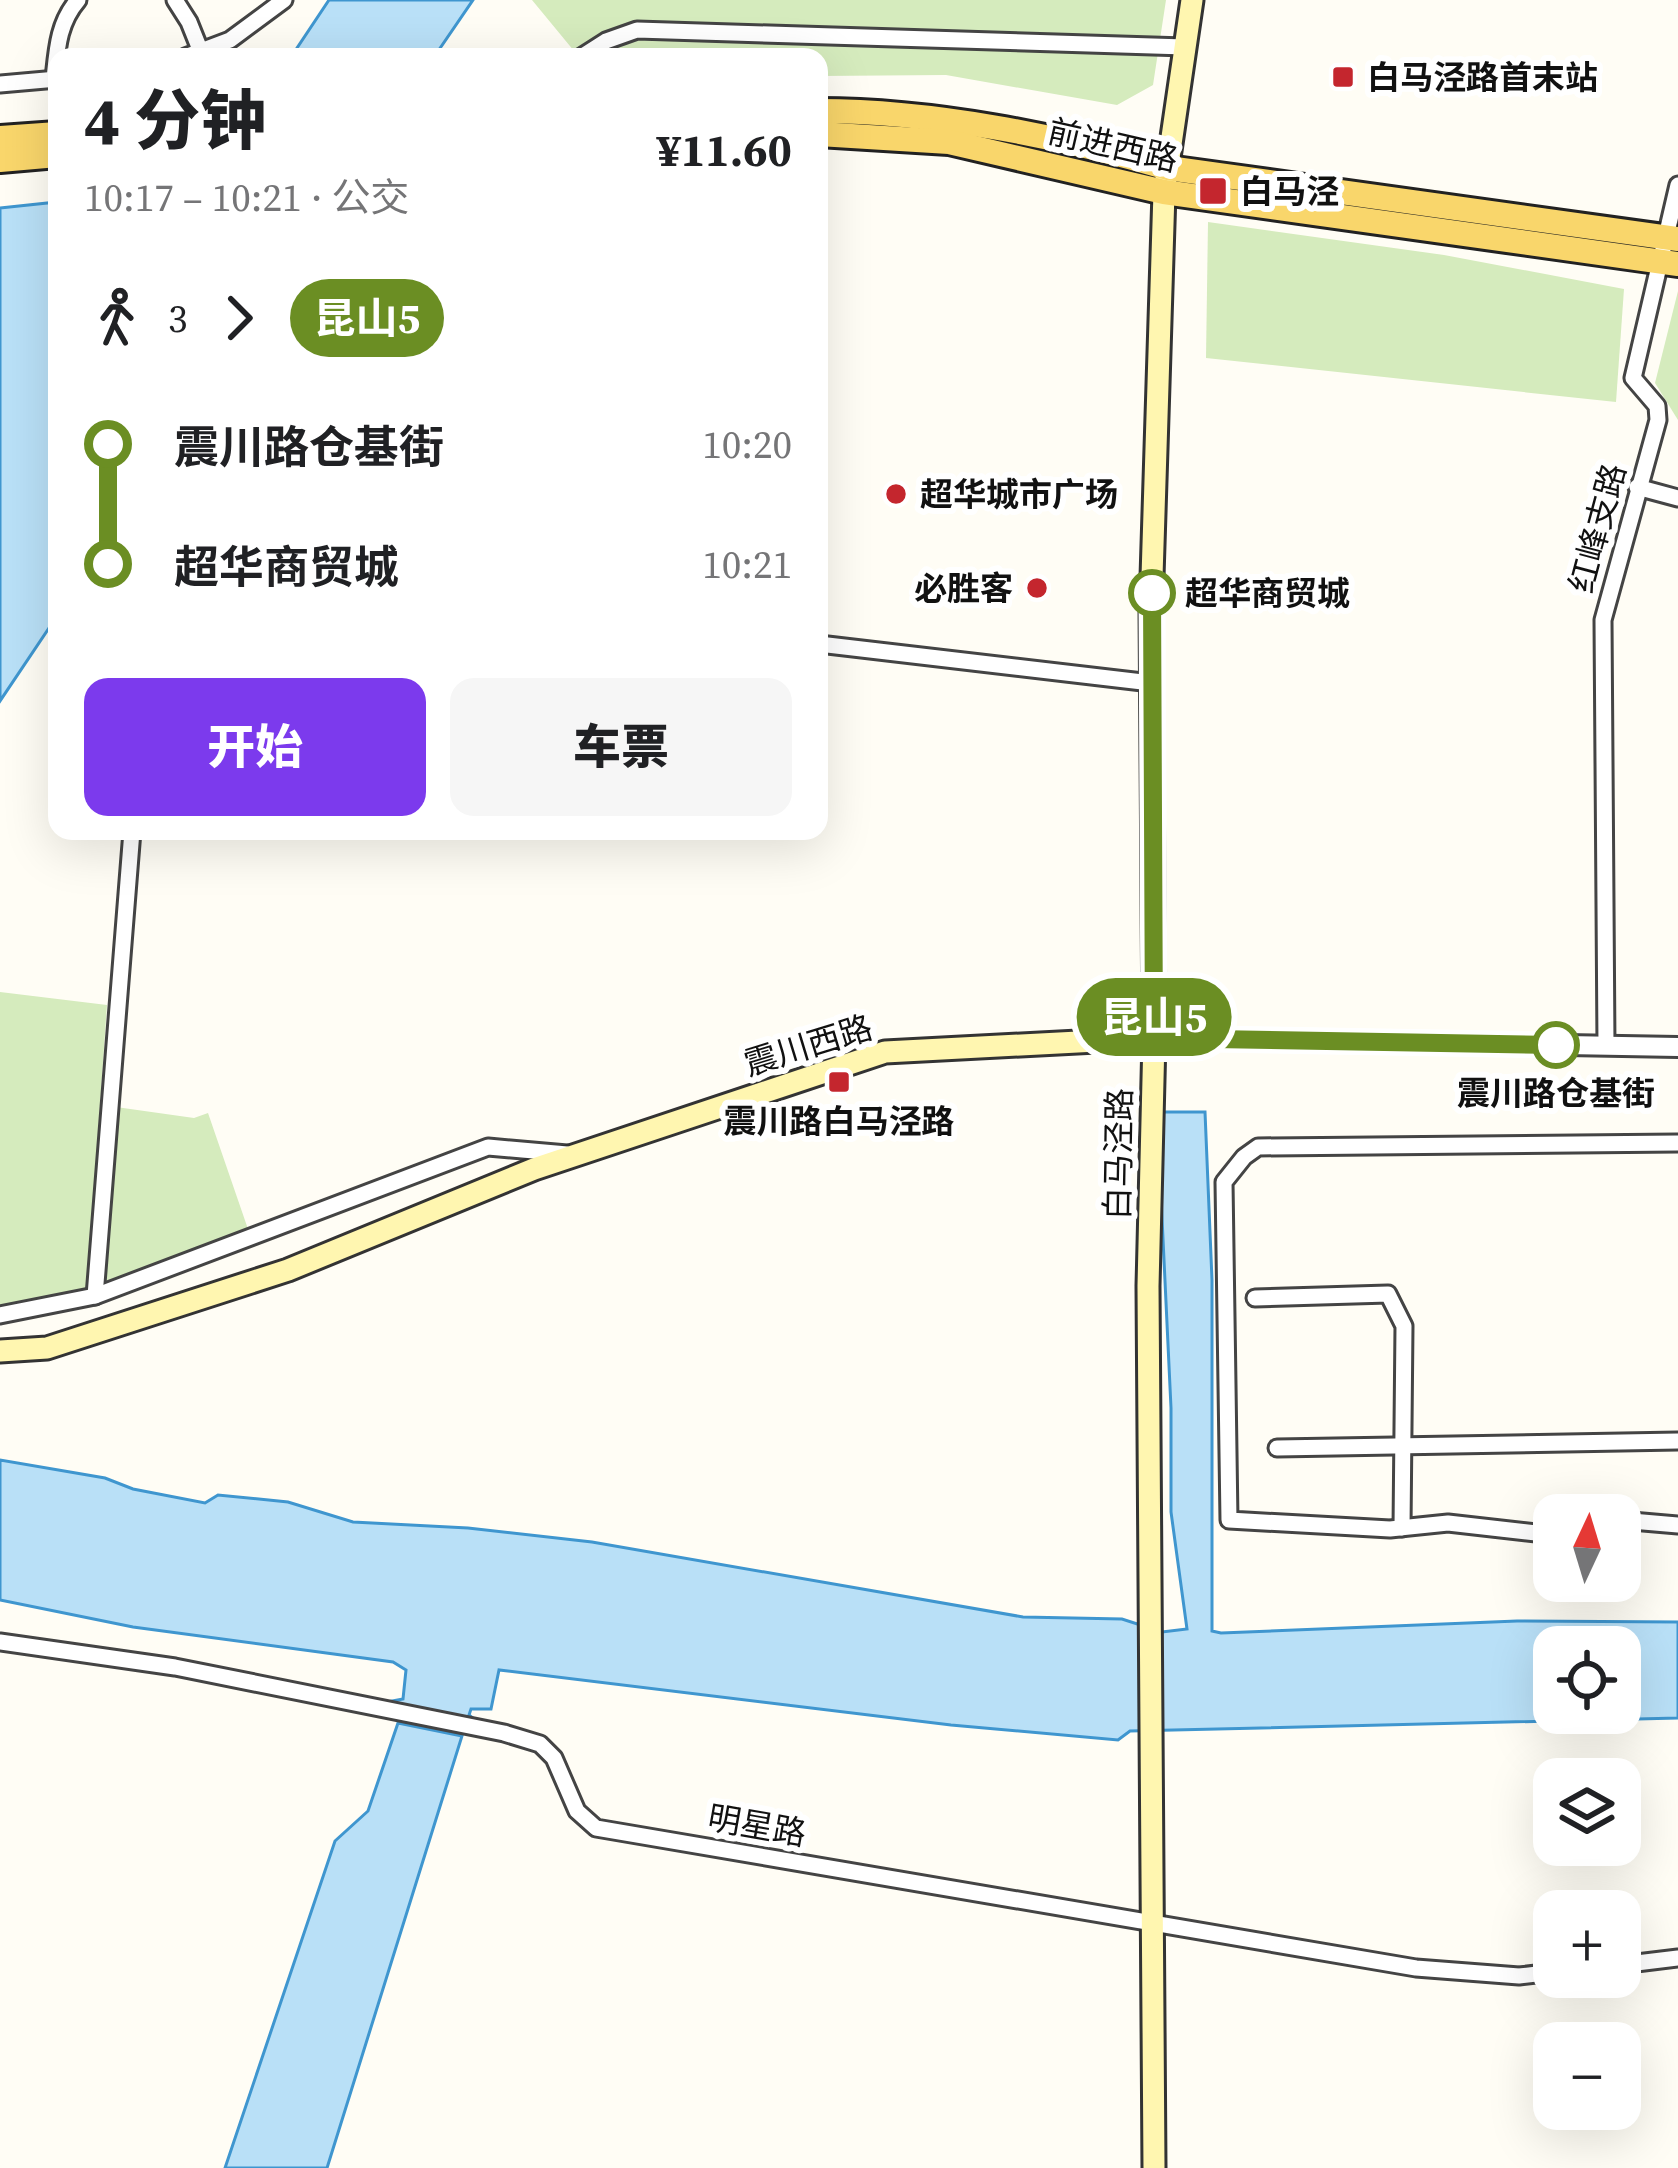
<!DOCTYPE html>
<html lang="zh">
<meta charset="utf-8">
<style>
:root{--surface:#fff;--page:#f6f6f6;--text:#202124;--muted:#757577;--accent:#7c3aed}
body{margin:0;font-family:"Source Serif 4","Noto Sans SC",serif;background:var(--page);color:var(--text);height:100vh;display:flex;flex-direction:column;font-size:45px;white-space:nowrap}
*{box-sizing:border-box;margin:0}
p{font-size:39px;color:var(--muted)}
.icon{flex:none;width:66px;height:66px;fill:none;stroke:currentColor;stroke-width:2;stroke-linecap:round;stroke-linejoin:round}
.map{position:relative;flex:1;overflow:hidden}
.sheet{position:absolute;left:48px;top:48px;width:780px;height:792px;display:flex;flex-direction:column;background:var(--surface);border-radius:24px;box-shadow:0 12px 48px #0002}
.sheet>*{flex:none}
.badge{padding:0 24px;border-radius:39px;font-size:42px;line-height:78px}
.needle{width:78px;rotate:4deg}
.buttons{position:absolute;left:1533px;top:1494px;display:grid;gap:24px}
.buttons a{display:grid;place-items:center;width:108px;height:108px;border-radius:24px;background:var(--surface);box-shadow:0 12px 48px #0002;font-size:60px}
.map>.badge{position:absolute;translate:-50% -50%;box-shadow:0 0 0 6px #fff}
.legs{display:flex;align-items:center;gap:18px;height:132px;padding:0 36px;font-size:39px}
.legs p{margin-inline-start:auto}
.summary{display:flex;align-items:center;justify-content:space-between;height:204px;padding:0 36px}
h1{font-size:66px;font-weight:800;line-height:90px}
.button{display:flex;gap:24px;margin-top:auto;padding:24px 36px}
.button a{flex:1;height:138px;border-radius:24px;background:var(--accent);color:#fff;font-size:48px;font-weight:800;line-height:138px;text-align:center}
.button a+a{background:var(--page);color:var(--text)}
ul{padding:0 36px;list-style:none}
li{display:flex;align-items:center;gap:42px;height:120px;font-size:45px}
li i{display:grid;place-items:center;width:18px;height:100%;margin:0 15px;background:currentColor}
li i::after{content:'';width:30px;height:30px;margin:-15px;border:9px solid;border-radius:50%;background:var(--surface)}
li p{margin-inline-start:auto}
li:first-child i{background:linear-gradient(#0000 50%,currentColor 0)}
li:last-child i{background:linear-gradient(currentColor 50%,#0000 0)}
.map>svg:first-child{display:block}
.green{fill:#d5ebbd}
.water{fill:#b9e0f7;stroke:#3f96cf;stroke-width:3;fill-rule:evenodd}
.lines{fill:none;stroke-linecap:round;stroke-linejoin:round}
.minor-casing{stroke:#444;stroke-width:21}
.tertiary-casing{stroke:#444;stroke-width:24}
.secondary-casing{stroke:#333;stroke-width:27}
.primary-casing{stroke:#222;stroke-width:30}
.minor{stroke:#fff;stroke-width:15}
.tertiary{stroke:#fff;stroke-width:18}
.secondary{stroke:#fff6b0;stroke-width:21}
.primary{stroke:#f9d66b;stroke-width:24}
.line-1-casing{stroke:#fff;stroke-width:27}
.line-1{stroke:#6b8e23;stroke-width:18}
.poi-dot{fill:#c4262e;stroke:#fff;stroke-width:4.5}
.stop-1-dot{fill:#fff;stroke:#6b8e23;stroke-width:6}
.labels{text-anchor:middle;stroke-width:12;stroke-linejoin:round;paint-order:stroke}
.poi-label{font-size:33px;font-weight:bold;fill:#111;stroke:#fff;text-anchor:start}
.street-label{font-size:33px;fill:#111;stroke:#fff}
.stop-label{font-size:33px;font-weight:bold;fill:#111;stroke:#fff;text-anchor:start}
</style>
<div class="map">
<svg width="1678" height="2168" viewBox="0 0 1678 2168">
<rect width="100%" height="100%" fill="#fffdf5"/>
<g class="green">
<polygon points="532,0 1166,0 1153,85 1117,105 946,75 819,76 819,57 579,57"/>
<polygon points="1208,222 1444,255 1624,289 1616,402 1206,358"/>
<polygon points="1678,291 1678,420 1655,383"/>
<polygon points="0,992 107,1005 87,1292 0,1306"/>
<polygon points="116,1107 194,1118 208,1113 249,1232 104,1287"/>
</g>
<g class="water">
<polygon points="329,0 473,0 434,57 291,57"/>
<polygon points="57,202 57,616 0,701 0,208"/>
<path d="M1157 1112H1205L1212 1280V1631L1221 1633 1517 1621 1678 1622V1718L1130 1731 1118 1740 951 1725 499 1670 491 1709H471L469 1715 475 1720 387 1702 403 1699 406 1670 393 1662 133 1627 0 1600V1460L105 1478 133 1489 205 1503 218 1495 288 1502 353 1522 468 1528 592 1542 1023 1617 1122 1619 1162 1632 1187 1629 1171 1512V1408ZM1554 1647H1620V1713H1554Z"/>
<polygon points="398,1723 462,1736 327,2168 225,2168 335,1841 368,1811"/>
</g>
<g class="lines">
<g class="minor-casing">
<g id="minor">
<polyline points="175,0 189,22 201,52"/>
<polyline points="185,57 230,40 284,0"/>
<polyline points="581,57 606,41 637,30 1185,47"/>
<path d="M54 79C57 50 58 23 78 0"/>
<polyline points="0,84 57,79"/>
<polyline points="1637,487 1678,498"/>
<polyline points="819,644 1151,683"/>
<polyline points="1606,1046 1603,620 1658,420 1657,406 1633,378 1678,185"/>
<polyline points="95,1296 132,831"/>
<polyline points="1255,1298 1388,1294 1404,1326 1402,1528"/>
<polyline points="0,1315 95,1296 488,1147 567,1154"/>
<polyline points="1277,1448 1678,1441"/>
<polyline points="1620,1520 1678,1525"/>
<polyline points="1554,1535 1448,1523 1390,1529 1229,1520 1224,1182 1244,1157 1258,1147 1678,1143"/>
<polyline points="0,1642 175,1667 504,1733 540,1744 554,1758 577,1811 596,1828 1416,1968 1519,1976 1554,1972"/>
<polyline points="1620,1965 1678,1958"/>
</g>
</g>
<g class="tertiary-casing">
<polyline id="tertiary" points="1154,1038 1678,1047"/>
</g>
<g class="secondary-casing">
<g id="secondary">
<polyline points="0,1351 47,1348 288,1270 534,1169 885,1052 1154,1038"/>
<polyline points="1154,2168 1148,1286 1154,1038 1151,609 1164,192 1192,0"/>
</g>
</g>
<g class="primary-casing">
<g id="primary">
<path d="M819 111C931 111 1060 136 1168 168L1678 239"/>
<polyline points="819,134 949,142 1164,192 1678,264"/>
<polyline points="0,138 57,134"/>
<polyline points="0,160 57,155"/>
</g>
</g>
<use href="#minor" class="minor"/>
<use href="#tertiary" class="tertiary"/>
<use href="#secondary" class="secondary"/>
<use href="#primary" class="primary"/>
</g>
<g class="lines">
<g class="line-1-casing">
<polyline id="line-1" points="1152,593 1154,1038 1556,1045"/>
</g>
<use href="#line-1" class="line-1"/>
</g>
<g class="poi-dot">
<rect x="1331" y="65" width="24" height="24" rx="6"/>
<rect x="1198" y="176" width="30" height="30" rx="6"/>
<circle cx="896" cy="494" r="12"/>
<circle cx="1037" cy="588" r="12"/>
<rect x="827" y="1070" width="24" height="24" rx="6"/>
</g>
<g class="stop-1-dot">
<circle cx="1152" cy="593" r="21"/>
<circle cx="1556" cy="1045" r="21"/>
</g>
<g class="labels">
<g class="poi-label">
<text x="1367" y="89">白马泾路首末站</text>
<text x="1240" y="203">白马泾</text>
<text x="920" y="506">超华城市广场</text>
<text x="1013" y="600" text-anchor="end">必胜客</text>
<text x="839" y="1133" text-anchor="middle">震川路白马泾路</text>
</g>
<g class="street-label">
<text transform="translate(1113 145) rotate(13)" y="12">前进西路</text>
<text transform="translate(1597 528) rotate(-75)" y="12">红峰支路</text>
<text transform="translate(808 1045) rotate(-17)" y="12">震川西路</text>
<text transform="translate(1118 1154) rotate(-89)" y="12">白马泾路</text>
<text transform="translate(757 1825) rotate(10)" y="12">明星路</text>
</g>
<g class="stop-label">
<text x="1185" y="605">超华商贸城</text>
<text x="1556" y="1105" text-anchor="middle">震川路仓基街</text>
</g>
</g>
</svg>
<div class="buttons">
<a><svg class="needle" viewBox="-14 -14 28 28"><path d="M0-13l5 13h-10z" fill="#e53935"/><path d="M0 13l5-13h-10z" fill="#757577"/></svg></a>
<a><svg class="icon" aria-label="locate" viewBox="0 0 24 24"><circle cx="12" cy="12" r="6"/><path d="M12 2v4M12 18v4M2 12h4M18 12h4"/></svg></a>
<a><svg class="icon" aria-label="layers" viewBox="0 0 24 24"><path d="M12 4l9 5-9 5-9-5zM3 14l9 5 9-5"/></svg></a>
<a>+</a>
<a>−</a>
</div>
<b class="badge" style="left:1154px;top:1017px;background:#6b8e23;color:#fff">昆山5</b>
<section class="sheet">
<div class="summary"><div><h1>4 分钟</h1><p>10:17 – 10:21 · 公交</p></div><b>¥11.60</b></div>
<div class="legs"><svg class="icon" aria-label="walk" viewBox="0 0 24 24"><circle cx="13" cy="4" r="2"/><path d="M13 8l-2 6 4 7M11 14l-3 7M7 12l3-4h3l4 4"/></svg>3<svg class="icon" aria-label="forward" viewBox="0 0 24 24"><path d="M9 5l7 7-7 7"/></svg><b class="badge" style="background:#6b8e23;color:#fff">昆山5</b></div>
<ul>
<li><i style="color:#6b8e23"></i><b>震川路仓基街</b><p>10:20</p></li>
<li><i style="color:#6b8e23"></i><b>超华商贸城</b><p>10:21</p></li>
</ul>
<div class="button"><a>开始</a><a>车票</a></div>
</section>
</div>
